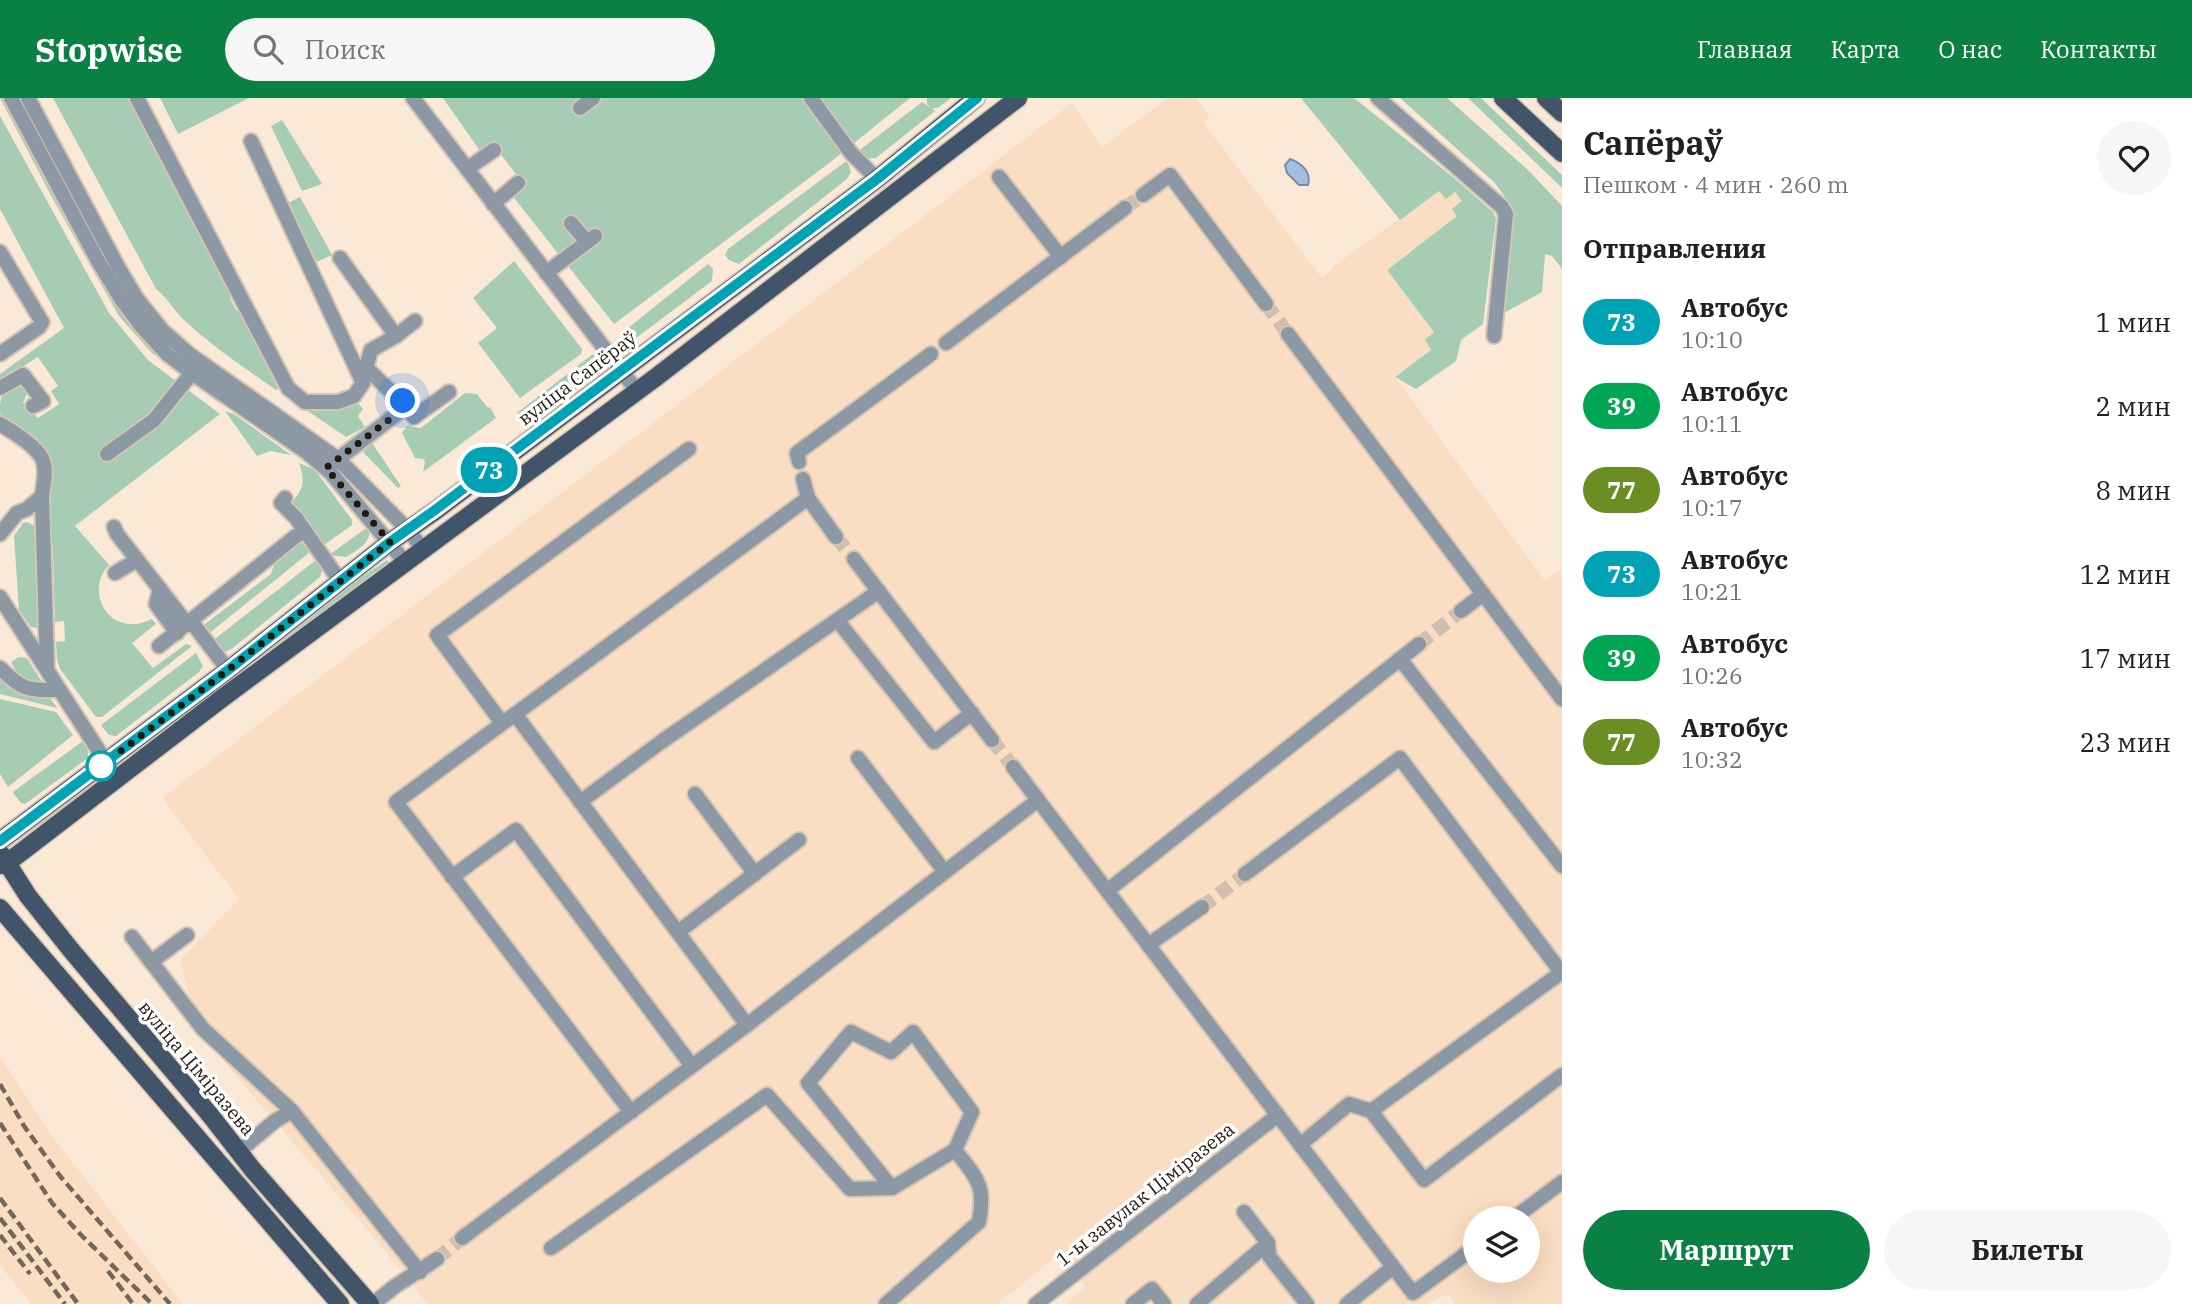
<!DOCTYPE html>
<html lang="ru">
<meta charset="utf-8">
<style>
:root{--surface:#fff;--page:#f6f6f6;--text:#202124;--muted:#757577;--accent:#0b8043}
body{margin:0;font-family:"IBM Plex Serif",serif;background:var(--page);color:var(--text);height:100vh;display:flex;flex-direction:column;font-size:26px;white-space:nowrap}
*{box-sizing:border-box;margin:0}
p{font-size:23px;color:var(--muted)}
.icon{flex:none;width:38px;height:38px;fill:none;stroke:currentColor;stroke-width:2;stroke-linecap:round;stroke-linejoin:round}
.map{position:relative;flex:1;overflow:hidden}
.side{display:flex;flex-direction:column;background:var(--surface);width:630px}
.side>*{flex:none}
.badge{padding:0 14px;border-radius:23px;font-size:24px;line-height:46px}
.tools{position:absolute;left:1463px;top:1108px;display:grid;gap:14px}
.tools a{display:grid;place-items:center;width:77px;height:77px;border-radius:50%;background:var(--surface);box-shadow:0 7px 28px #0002;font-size:35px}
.you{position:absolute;width:35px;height:35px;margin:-18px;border:5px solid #fff;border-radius:50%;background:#1a73e8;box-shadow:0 0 0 10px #1a73e833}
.map>.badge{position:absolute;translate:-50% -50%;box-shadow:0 0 0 4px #fff}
h2{padding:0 21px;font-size:26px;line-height:63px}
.round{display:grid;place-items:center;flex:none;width:74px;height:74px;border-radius:37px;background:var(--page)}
.summary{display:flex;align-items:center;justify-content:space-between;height:119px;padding:0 21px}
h1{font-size:33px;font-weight:700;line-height:52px}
.primary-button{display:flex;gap:14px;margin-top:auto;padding:14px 21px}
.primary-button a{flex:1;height:80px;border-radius:42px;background:var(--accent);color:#fff;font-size:28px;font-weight:700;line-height:80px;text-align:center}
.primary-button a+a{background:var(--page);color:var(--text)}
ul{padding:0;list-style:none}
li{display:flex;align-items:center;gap:21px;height:84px;padding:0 21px}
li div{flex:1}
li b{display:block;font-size:26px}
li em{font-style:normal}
li .badge{min-width:77px;font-weight:700;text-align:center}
header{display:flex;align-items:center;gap:42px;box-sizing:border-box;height:98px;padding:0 35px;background:var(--accent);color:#fff}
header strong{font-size:33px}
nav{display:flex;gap:38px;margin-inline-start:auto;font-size:24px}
.search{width:490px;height:63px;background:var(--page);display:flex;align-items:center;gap:18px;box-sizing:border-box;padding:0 24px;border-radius:38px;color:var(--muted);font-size:26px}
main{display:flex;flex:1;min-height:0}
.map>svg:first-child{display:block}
.built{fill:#fadec3;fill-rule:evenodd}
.green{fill:#a6ccb4}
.water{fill:#a2bfe0;stroke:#7c8da1;stroke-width:2}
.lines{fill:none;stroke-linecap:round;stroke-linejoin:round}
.minor-tunnel{stroke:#d0bfb0;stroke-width:14;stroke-dasharray:14 7;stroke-linecap:butt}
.minor-casing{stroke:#d4c4b4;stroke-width:18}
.major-casing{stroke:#d4c4b4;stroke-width:21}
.minor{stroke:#8d98a5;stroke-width:14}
.major{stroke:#415469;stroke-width:18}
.rail{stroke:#74675a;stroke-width:4.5;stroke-dasharray:10 5;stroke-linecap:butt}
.line-casing{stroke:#fff;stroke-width:16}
.line{stroke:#00a3b4;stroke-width:10}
.walk{stroke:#23190f;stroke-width:7;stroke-dasharray:0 12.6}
.stop-dot{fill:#fff;stroke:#00a3b4;stroke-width:3.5}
.labels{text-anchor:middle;stroke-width:7;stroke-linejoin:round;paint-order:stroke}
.street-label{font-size:19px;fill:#23190f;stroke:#fff}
</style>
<header>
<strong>Stopwise</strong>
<div class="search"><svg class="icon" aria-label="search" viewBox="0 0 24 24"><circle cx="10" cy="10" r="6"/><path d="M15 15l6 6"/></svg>Поиск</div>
<nav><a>Главная</a><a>Карта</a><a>О нас</a><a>Контакты</a></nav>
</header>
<main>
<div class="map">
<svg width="1562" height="1206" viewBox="0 0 1562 1206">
<rect width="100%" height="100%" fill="#fbe9d8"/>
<g class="built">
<path d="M1168 0H1196L1210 19 1203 24 1322 180 1335 167 1439 92 1455 94 1462 103 1458 118 1387 171 1435 235 1432 251 1395 279 1545 483 1561 471 1562 473V1206H1456L1448 1196 1427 1206H1065L1086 1189 1059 1156 998 1206H427L408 1180 199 934 180 862 239 801 162 700 1072 5 1102 49ZM1475 1120H1528V1172H1475Z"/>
<polygon points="0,958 50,1035 183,1206 31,1206 0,1167"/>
</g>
<g class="green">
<polygon points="0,0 5,0 121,214 152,252 221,302 219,305 151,254 119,218 54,103"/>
<path d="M53 0H131L233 194 230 200 236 212 244 216 278 291 276 292C245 270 213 249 185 223 174 213 168 200 156 191Z"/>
<polygon points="160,0 249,0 178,36"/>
<polygon points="443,0 910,0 828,66 614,226 511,96 523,85 492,45 481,54"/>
<polygon points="927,0 951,0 938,10 932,10 935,13 876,60 863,61 859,56 861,51 922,4 931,10 927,6"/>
<polygon points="1301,0 1354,0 1453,79 1493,114 1496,120 1483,226 1461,242 1456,263 1416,291 1395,279 1431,252 1425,242 1434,234 1387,172 1457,118 1452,111 1462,103 1455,94 1446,101 1439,93 1400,122"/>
<path d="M1400 0H1447L1529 73 1562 108V171L1552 158 1545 156 1542 194 1502 216 1514 124C1511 107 1504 97 1494 84Z"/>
<polygon points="1468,0 1481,0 1562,77 1562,90"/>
<path d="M0 18 109 215 148 262 220 316 75 428 109 467C89 487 100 524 130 526 138 527 145 524 152 521L156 526 132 545 153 570 186 546 192 548 102 619H96L60 571 57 562 56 544 65 543 64 523 55 524 53 454 49 405 53 374 48 359 39 349 0 316C0 295 2 294 20 283L28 293 23 305 38 320 59 306 51 293 58 288 38 259 0 283V276L64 230 0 111Z"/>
<polygon points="282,22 322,86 302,93 271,28"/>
<polygon points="845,64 848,65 851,74 847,81 739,166 729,162 725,157 728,151"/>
<polygon points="300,99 332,157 314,165 286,106"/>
<polygon points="514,163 582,251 581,256 520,300 478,245 497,230 473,200"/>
<polygon points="708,166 713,171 712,183 636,240 628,230"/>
<polygon points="593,256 598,263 598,272 593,278 527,327 517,315"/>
<polygon points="465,295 477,296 488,310 490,309 496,320 423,374 425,364 423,361 415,360 402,335 407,328 421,330"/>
<polygon points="359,306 363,311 358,318 365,329 346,339 308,313 308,309 344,310"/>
<polygon points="225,313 234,316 291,357 270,353 257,358"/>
<polygon points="372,345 401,388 398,390 395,387 363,354"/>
<path d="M299 365 315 372 352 422V427L324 447 302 416 289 406C303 394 306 383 299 365Z"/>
<polygon points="27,424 35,428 42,528 39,530 31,529 19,512 14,438 23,425"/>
<path d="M369 428C373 444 358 452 346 459L329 457Z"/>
<polygon points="301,443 309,449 310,454 207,537 203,533 205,526 271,476 275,463"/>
<polygon points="316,462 323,469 320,479 233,550 226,554 211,544"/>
<polygon points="387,462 390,466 339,501 42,728 39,727 350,487"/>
<polygon points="196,555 203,568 199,574 116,638 109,637 101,627"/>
<path d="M19 559 27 560 42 584 39 586C23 582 18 578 11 564Z"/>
<polygon points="0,576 13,592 50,600 57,610 0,596"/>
<polygon points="0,601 56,614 73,637 8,689 0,676"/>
<polygon points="83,643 88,653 88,660 25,706 21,705 13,695 14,693"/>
</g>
<path class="water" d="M1290 61C1301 65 1312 74 1308 87H1299L1287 75 1285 67Z"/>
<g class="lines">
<g class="minor-tunnel">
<polyline points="1125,110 1143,97"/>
<polyline points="1266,206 1288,236"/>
<polyline points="836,439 854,461"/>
<polyline points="1419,546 1461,513"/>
<polyline points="992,642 1013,669"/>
<polyline points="1202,809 1245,776"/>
<polyline points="437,1161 462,1140"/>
</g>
<g class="minor-casing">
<g id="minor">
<polyline points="11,0 98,163 121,201 142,229 167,256 192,275 305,353 331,375 405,464"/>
<polyline points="28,0 118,169 137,201 162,232 189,256 338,361 408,432 423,451"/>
<polyline points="137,0 288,290 305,304 338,304 354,298 363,285 251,43"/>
<polyline points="413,0 637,293"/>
<polyline points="811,0 851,55 877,81"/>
<polyline points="1378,0 1502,109 1506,116 1494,238"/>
<polyline points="580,10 593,0"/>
<polyline points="467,71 494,52"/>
<polyline points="999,79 1061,159"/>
<polyline points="1143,97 1170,77 1266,206"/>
<polyline points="493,106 518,85"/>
<polyline points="571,125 587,144"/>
<polyline points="0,154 42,224 39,229 0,256"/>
<polyline points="340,160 396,238"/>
<polyline points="546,175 595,138"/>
<polyline points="1288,236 1562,601"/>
<polyline points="946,245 1125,110"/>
<path d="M365 268C381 286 400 299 414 319L449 294"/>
<polyline points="364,277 371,252 396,238 415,223"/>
<polyline points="0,290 23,277 43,303 33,308"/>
<path d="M0 326C12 333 39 350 43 363 47 374 43 388 42 398L27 411 17 415 0 436"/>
<polyline points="107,356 154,322 192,275"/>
<polyline points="799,364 797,355 931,256"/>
<polyline points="333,365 407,308"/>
<polyline points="803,381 808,400 836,439"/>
<polyline points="42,398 47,568"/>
<polyline points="114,429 117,436 188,527"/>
<polyline points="305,433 340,483"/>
<polyline points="854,461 992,642"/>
<polyline points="115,475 137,462"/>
<polyline points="160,491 156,506 177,535"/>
<polyline points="0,499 106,664"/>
<polyline points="1461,513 1483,496"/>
<polyline points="837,522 934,644 972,615"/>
<polyline points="191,523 228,572"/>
<polyline points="159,548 296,438 305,433 296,420 281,405 285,400"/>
<polyline points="1400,561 1562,768"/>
<path d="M0 570C23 593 28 592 59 592"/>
<polyline points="515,616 747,927"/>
<polyline points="502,625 437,537 689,351"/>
<polyline points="858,660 945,774"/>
<polyline points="1013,669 1413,1195 1475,1149"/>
<polyline points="695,696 755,776"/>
<polyline points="580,704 661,644 879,493"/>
<polyline points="1245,776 1400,660 1561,874"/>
<polyline points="452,779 516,732 692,968"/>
<polyline points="1107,793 1419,546"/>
<polyline points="678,834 799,742"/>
<polyline points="132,839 203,931 292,1013"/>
<polyline points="1148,847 1202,809"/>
<polyline points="151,864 187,837"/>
<polyline points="1562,874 1371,1013 1424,1082 1562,977"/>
<polygon points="851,934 891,954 913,934 972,1014 955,1052 892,1090 808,985"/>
<polyline points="631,1014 396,704 808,400"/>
<polyline points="1300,1047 1349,1006 1371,1013"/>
<polyline points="239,1053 275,1023 292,1013 420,1174"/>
<polyline points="1244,1114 1268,1145 1269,1158 1307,1206"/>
<polyline points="1514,1120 1562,1084"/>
<polyline points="462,1140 747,927 1038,702"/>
<polyline points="551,1150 767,997 850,1091 892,1090"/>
<polyline points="373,1206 394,1189 437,1161"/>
<path d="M886 1206 979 1124C986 1087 977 1080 955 1052"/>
<polyline points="1036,1206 1278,1017"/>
<polyline points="1133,1206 1152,1191 1164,1206"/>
<polyline points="1197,1206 1268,1145"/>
<polyline points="1347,1206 1393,1169"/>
</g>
</g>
<g class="major-casing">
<g id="major">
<polyline points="1503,0 1562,55"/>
<polyline points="1546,0 1562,15"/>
<polyline points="0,743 228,572 390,444 435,413 877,81 976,0"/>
<polyline points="2,757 28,798 71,852 211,1018 253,1072 370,1206"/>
<polyline points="0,767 7,765 221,601 655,280 1018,0"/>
<polyline points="0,810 340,1206"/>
</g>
</g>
<use href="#minor" class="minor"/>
<use href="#major" class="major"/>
<g class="rail">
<polyline points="0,986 24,1028 60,1078 170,1206"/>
<polyline points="0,1025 52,1105 81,1137 152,1206"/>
<polyline points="0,1100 78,1206"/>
<polyline points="0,1120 65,1206"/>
<polyline points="0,1137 30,1176"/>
<polyline points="108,1173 133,1206"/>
</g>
</g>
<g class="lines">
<g class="line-casing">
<polyline id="line" points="0,743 228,572 390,444 435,412 877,81 977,0"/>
</g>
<use href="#line" class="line"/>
<polyline class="walk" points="101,668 228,572 390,444 326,370 407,308 403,303"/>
</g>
<circle class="stop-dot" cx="101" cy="668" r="14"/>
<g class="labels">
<g class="street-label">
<text transform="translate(577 280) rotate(-37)" y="7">вуліца Сапёраў</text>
<text transform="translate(197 970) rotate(50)" y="7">вуліца Ціміразева</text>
<text transform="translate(1145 1096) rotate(-38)" y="7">1-ы завулак Ціміразева</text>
</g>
</g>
</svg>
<div class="tools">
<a><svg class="icon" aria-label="layers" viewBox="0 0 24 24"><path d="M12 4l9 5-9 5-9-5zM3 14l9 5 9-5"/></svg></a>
</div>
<div class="you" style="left:403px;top:303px"></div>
<b class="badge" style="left:489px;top:372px;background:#00a3b4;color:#fff">73</b>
</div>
<section class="side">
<div class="summary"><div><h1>Сапёраў</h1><p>Пешком · 4 мин · 260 m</p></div><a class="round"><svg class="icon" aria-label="heart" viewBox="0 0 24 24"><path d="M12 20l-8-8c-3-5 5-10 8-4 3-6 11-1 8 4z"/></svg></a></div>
<h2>Отправления</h2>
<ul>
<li><span class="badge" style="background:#00a3b4;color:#fff">73</span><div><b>Автобус</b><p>10:10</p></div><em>1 мин</em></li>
<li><span class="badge" style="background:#00a651;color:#fff">39</span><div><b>Автобус</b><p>10:11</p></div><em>2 мин</em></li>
<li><span class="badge" style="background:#6b8e23;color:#fff">77</span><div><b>Автобус</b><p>10:17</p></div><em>8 мин</em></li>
<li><span class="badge" style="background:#00a3b4;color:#fff">73</span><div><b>Автобус</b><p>10:21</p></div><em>12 мин</em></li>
<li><span class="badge" style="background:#00a651;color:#fff">39</span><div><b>Автобус</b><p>10:26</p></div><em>17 мин</em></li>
<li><span class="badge" style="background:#6b8e23;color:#fff">77</span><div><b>Автобус</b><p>10:32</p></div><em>23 мин</em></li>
</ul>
<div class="primary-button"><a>Маршрут</a><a>Билеты</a></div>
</section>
</main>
